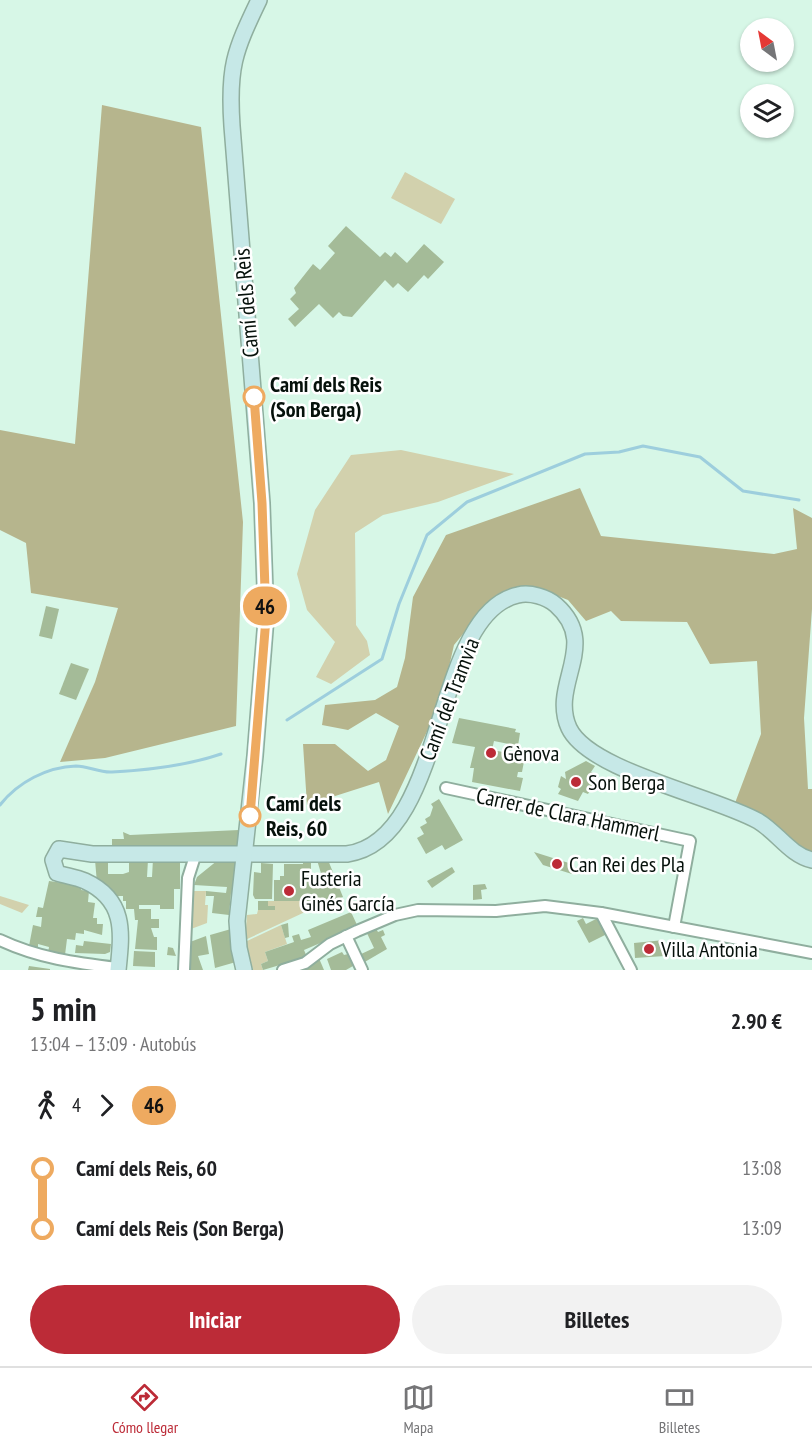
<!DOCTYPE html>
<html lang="es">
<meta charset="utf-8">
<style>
:root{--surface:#fff;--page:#f2f2f2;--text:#202124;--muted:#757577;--line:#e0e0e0;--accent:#bc2b37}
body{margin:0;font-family:"PT Sans Narrow",sans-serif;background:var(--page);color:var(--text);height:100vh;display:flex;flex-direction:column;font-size:22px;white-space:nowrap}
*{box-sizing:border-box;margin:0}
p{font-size:20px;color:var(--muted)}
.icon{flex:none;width:33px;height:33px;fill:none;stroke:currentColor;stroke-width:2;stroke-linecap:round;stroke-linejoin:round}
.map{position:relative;height:970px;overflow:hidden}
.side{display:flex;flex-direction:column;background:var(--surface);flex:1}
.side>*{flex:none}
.badge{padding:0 12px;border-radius:20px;font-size:21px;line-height:39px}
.needle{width:39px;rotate:328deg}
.fabs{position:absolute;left:740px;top:18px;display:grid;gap:12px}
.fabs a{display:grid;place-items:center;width:54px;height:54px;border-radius:50%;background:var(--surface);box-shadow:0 2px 4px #0004;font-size:30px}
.map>.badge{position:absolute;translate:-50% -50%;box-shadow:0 0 0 3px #fff}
.legs{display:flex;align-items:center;gap:9px;height:66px;padding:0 30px;font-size:20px}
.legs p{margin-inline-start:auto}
.headline{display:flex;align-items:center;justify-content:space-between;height:102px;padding:0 30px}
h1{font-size:33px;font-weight:800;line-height:45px}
.action{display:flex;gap:12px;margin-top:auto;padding:12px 30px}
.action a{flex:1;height:69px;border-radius:36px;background:var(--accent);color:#fff;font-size:24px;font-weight:800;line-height:69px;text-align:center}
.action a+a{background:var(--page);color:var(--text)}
ul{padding:0 30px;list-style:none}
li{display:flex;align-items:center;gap:21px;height:60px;font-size:22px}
li i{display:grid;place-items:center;width:9px;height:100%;margin:0 8px;background:currentColor}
li i::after{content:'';width:15px;height:15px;margin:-8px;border:4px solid;border-radius:50%;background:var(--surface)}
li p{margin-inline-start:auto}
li:first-child i{background:linear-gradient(#0000 50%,currentColor 0)}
li:last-child i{background:linear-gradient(currentColor 50%,#0000 0)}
.tab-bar{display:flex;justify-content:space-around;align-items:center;height:84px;border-top:2px solid var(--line);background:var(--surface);font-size:16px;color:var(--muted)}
.tab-bar a{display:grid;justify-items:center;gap:3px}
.tab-bar .on{color:var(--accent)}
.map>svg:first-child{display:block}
.green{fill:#d2d1ad}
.forest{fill:#b6b58d}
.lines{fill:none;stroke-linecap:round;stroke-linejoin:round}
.stream{stroke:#9dcedd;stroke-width:3}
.building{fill:#a4bb98}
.street-casing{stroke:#8fae9e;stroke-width:14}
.secondary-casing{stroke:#8fae9e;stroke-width:18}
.street{stroke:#fff;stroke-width:10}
.secondary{stroke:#c6e8e7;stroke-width:15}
.line-1-casing{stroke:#fff;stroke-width:14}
.line-1{stroke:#eeaa60;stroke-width:9}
.stop-1-dot{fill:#fff;stroke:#eeaa60;stroke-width:3}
.poi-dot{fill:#bc2b37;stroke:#fff;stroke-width:2}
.labels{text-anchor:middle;stroke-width:5;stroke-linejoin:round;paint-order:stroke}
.street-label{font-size:22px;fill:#06110b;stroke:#fff}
.stop-label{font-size:22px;font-weight:bold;fill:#06110b;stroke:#fff;text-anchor:start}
.poi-label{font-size:22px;fill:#06110b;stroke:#fff;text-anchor:start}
</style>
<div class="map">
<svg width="812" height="970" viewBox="0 0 812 970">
<rect width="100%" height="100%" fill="#d7f7e7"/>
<g class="green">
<polygon points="405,172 455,199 441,224 391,198"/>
<polygon points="401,450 514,474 438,502 383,515 355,533 356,625 367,641 370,655 331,684 316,677 335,642 307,610 297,574 315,510 351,455"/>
<polygon points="194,891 206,891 205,905 208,905 207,923 191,929"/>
<polygon points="0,896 29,905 22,913 0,904"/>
<polygon points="268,901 303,901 303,906 318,906 245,940 247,915 257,914 258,910 275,910 268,906"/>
<polygon points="281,925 287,944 265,952 268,961 261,964 263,970 253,970 245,942"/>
</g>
<g class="forest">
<polygon points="102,105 201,127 243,522 236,726 105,758 60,762 95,682 118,608 31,593 26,543 0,530 0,430 75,444"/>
<polygon points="580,488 601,536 774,554 797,549 793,508 812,518 812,609 804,718 808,789 812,789 812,853 735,803 761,734 757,661 710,664 687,622 621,621 611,611 586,621 568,600 540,589 476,618 454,645 441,702 388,814 379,782 307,805 303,744 335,744 368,771 386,760 399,726 376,713 348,730 322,725 325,705 375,700 397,687 405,658 413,597 446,535"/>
</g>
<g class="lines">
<g class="stream">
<polyline points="287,720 382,659 399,604 427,535 467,502 585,454 619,452 643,446 700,457 743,491 799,500"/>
<path d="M0 805C18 782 47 767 76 766 88 766 100 773 112 772 150 770 186 766 221 754"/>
</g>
</g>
<g class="building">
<polygon points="346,226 380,257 385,252 391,257 395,252 407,263 424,244 444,262 428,279 424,275 408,292 398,283 393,288 385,280 352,317 343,316 339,312 333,318 319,304 295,327 288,319 299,309 290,299 296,293 294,288 313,264 320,270 335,253 328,246"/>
<polygon points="46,606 59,609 52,639 39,636"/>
<polygon points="71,663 89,669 76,700 59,694"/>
<polygon points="459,718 516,729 515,732 520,733 518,746 494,741 492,750 525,756 522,772 518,772 517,777 523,778 520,791 472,782 474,768 470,768 475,747 452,743"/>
<polygon points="586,761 595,766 591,772 595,774 590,784 593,785 588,794 583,792 578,801 558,794 561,789 558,787 561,776 566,779 565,772"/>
<polygon points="439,799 463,840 445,850 442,845 426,854 417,838 424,834 420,827 427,823 425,819 430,816 433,807 431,804"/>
<polygon points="239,830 239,848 112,848 112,839 124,839 123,832 130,835"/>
<polygon points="534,852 572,864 572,874 543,865"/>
<polygon points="238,858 235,893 231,893 229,915 212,913 214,896 206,896 206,891 226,893 227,887 194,885 197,877 218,860"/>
<polygon points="153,859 180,860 180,889 174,889 174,909 160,909 160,905 139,905 139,909 151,909 151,919 159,919 159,928 151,928 154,937 157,937 157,950 135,949 138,920 135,920 134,909 126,909 126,901 123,901 123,896 111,896 97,883 95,860 108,860 108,874 123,874 129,872 129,860 148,860 147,877 152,877"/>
<polygon points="317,860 328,860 343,897 332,901 316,901 316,906 303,906 303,901 274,901 274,880 280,880 280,876 284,876 284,864 303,864 303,861 311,861 311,880 323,880"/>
<polygon points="261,863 273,864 272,899 255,899 253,895 254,872 261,873"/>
<polygon points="452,867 455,872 432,888 427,881"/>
<polygon points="49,881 71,884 81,887 81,890 89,891 88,902 95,903 93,918 97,918 97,924 103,924 102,935 84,930 84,934 76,933 75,940 67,939 65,955 48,953 49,947 38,944 38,949 29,946 33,925 41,927 42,917 36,917 38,907 43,908"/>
<polygon points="485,884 487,889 481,890 482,899 473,900 473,885"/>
<polygon points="258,901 268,901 268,906 275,906 275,910 258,910"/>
<polygon points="351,912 358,927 304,950 307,957 263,970 261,964 268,961 265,952 294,942 292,936 299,934 301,940 311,937 308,930"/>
<polygon points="583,918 586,924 598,918 607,934 589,943 577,921"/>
<polygon points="288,923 289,937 285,938 281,925"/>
<polygon points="374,925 378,932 383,930 385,935 381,937 387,949 363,963 359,955 374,948 365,929"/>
<polygon points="231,929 236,962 215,968 210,935"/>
<polygon points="206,936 209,954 198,956 203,970 189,970 190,942"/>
<polygon points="664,940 665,956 635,958 634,943"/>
<polygon points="84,941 111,944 110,952 105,954 75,953 76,945 83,946"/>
<polygon points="168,947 173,948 176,956 167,955"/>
<polygon points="134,951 155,952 155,967 133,966"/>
<polygon points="342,952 344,955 348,954 353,966 346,970 331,970 327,959"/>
<polygon points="318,956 324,970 302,970 301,967"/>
<polygon points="29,966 50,969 50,970 28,970"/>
</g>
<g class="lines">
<g class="street-casing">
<g id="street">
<polyline points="446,788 690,841 674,927"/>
<polyline points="601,913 631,970"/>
<polyline points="346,936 362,970"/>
<path d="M0 940C38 958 76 963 118 968L120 970"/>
<polyline points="184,970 188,878 196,853"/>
<polyline points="283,970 305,963 330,944 357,931 395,915 418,910 496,911 545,906 601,913 812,953"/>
</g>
</g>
<g class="secondary-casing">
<g id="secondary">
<path d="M118 970C122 932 126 900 85 881 76 877 66 876 57 873L53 860 59 849 92 854H347C448 840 431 614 518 595 530 592 547 597 556 605 601 645 549 684 569 728 589 771 714 796 758 821 777 832 790 855 812 860"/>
<path d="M244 970 239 948 237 921 255 756 266 618 262 503 232 126C228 68 234 52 259 0"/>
</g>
</g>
<use href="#street" class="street"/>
<use href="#secondary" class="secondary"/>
</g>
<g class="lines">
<g class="line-1-casing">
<polyline id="line-1" points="250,816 266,618 262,503 254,397"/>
</g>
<use href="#line-1" class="line-1"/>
</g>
<g class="stop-1-dot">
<circle cx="254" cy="397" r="10"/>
<circle cx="250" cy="816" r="10"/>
</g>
<g class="poi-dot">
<circle cx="491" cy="753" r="6"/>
<circle cx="576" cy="782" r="6"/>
<circle cx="557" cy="864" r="6"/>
<circle cx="289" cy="891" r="6"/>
<circle cx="649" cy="949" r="6"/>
</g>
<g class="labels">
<g class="street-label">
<text transform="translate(246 303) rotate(-95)" y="8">Camí dels Reis</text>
<text transform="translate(449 699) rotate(-69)" y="8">Camí del Tramvia</text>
<text transform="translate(568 814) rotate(12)" y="8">Carrer de Clara Hammerl</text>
</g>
<g class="stop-label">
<text x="270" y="392">Camí dels Reis<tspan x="270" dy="25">(Son Berga)</tspan></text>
<text x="266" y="811">Camí dels<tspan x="266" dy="25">Reis, 60</tspan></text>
</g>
<g class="poi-label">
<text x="503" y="761">Gènova</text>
<text x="588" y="790">Son Berga</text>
<text x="569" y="872">Can Rei des Pla</text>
<text x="301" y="886">Fusteria<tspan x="301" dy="25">Ginés García</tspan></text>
<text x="661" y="957">Villa Antonia</text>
</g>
</g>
</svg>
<div class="fabs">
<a><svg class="needle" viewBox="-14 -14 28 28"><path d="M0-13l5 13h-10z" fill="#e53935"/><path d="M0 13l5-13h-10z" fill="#757577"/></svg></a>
<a><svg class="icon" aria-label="layers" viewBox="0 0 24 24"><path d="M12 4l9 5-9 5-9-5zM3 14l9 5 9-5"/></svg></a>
</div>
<b class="badge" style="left:265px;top:606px;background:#eeaa60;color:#111">46</b>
</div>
<section class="side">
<div class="headline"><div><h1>5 min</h1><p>13:04 – 13:09 · Autobús</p></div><b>2.90 €</b></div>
<div class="legs"><svg class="icon" aria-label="walk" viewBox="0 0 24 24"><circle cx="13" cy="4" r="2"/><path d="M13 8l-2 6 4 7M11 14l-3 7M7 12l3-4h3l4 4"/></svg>4<svg class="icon" aria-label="forward" viewBox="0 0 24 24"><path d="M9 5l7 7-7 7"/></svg><b class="badge" style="background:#eeaa60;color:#111">46</b></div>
<ul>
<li><i style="color:#eeaa60"></i><b>Camí dels Reis, 60</b><p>13:08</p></li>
<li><i style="color:#eeaa60"></i><b>Camí dels Reis (Son Berga)</b><p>13:09</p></li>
</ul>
<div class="action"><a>Iniciar</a><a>Billetes</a></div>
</section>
<nav class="tab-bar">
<a class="on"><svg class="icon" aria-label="directions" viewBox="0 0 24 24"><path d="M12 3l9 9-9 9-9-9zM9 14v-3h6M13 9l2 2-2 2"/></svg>Cómo llegar</a>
<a><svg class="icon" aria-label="map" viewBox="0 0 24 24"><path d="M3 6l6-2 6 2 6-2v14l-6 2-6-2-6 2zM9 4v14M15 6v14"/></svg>Mapa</a>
<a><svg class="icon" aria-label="tickets" viewBox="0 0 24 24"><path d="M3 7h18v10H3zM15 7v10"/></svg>Billetes</a>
</nav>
